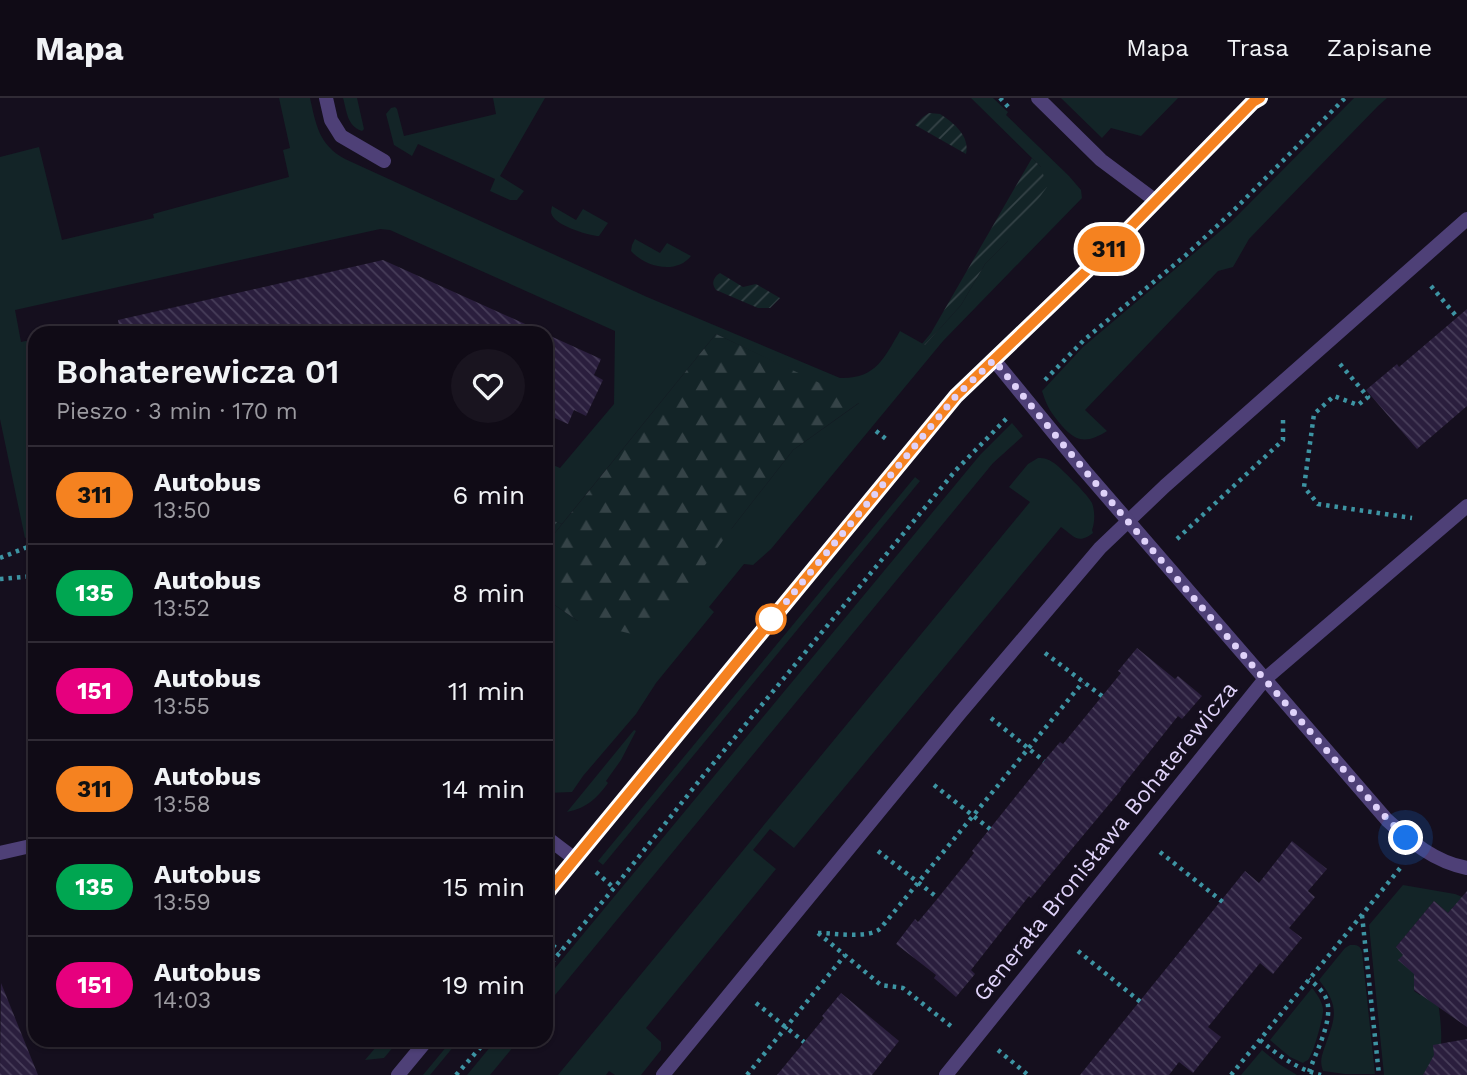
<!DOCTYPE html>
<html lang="pl">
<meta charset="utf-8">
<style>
:root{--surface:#100b16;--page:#19141f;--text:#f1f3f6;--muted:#9c9ba1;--line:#302b35}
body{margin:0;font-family:"Work Sans",sans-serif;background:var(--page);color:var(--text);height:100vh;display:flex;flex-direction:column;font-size:26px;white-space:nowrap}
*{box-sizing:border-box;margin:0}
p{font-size:23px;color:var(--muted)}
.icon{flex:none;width:38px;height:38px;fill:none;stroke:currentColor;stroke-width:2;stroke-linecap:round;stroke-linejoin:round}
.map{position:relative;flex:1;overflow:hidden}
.sheet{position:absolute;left:28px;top:228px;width:525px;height:721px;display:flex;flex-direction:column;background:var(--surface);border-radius:21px;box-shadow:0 2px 5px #0004,0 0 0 2px var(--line)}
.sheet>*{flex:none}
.badge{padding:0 14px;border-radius:23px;font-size:24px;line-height:46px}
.you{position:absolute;width:35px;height:35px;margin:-18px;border:5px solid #fff;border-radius:50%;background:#1a73e8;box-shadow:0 0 0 10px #1a73e833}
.map>.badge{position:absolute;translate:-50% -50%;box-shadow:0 0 0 4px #fff}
.round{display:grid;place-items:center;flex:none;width:74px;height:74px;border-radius:37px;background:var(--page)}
.summary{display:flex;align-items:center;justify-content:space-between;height:119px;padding:0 28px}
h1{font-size:33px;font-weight:600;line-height:52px}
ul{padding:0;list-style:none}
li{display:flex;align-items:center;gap:21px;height:98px;padding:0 28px;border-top:2px solid var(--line)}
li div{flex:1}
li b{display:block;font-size:26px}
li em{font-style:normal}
li .badge{min-width:77px;font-weight:700;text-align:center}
header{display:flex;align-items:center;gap:42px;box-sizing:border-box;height:98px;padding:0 35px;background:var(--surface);border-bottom:2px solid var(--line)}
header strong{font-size:33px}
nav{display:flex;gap:38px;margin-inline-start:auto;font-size:24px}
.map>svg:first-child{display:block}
.grass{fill:#132427}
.forest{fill:url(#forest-firs)}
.garden{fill:url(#garden-furrows)}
.building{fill:url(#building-back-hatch)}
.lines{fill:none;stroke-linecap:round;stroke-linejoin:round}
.path{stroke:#3d94a3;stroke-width:4.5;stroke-dasharray:3.5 5;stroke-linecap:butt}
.service{stroke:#4e4077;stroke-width:14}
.minor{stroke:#4e4077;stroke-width:14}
.tertiary{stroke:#4e4077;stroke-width:14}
.line-casing{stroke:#fff;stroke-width:16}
.line{stroke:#f58220;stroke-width:10}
.walk{stroke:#dfd2f9;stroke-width:7;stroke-dasharray:0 12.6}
.stop-dot{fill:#fff;stroke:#f58220;stroke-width:3.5}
.labels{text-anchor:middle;stroke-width:7;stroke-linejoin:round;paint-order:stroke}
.street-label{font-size:23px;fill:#dfd2f9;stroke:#150f1e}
</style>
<header>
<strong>Mapa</strong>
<nav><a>Mapa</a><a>Trasa</a><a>Zapisane</a></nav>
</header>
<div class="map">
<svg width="1467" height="977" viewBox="0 0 1467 977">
<defs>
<pattern id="forest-firs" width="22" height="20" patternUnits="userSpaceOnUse" patternTransform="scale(1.75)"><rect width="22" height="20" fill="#132427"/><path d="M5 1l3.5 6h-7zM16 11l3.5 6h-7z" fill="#354347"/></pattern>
<pattern id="garden-furrows" width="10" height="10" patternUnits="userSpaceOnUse" patternTransform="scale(1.75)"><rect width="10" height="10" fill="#132427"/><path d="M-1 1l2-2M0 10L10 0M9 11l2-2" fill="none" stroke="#354347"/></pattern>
<pattern id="building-back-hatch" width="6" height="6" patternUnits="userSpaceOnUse" patternTransform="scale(1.75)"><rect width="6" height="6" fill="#2a1e3d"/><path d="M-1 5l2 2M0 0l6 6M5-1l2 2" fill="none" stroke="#483e5a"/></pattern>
</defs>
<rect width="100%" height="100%" fill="#150f1e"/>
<g class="grass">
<path d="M279 0H310C316 27 319 47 345 61L647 199 840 280C876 281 884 260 900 233L925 247 961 207 985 166 1007 144 1041 69 971 0H993L1008 14 1006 17 1069 78 1081 92 1082 100 943 243 771 451 753 467 744 466 709 509 714 514 656 585 636 616 583 678 572 694 546 695V501L578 523 732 430 793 352 859 305 716 236 562 426 546 420V364L560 370 614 306 615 233 390 132 380 131 15 212 21 244 35 241V436L25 440 0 321V59L39 49 62 142 154 120 153 116 289 79 283 52 290 50Z"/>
<path d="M343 0H357L364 31 362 33C347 28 347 14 343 0Z"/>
<polygon points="493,0 545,0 500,78 524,93 517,102 510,102 490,93 495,81 418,46 412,58 394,47 386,16 391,10 395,9 397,11 404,38 496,16"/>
<polygon points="1061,0 1178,0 1141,38 1111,30 1102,40"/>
<path d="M1354 0H1387L1378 8 1249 141 1233 169 1218 173 1085 312 1107 333C1088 345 1077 345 1062 328 1051 315 1047 309 1042 293L1083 249 1231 124Z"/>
<path d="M552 108 576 122 583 111 608 125 599 138C589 138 560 128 554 120 550 115 551 114 552 108Z"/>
<path d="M635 141 660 155 667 145 691 158C676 177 645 169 631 153L632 147Z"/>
<polygon points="1012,325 1023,338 993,365 546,908 546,881 980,357"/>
<path d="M1038 360C1045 360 1048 361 1054 365 1060 369 1089 398 1092 405 1095 413 1095 424 1092 432L1093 435C1077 447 1074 438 1061 429L794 750 770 731 753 752 776 771 646 930 661 944V952L641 977H615L609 973 606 977H558L1030 404 1009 389 1028 366Z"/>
<polygon points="915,379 920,383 603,767 598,763"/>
<path d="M634 632 636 633 621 662 606 683 608 685C597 700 587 710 567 714Z"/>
<path d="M1403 787 1455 796 1465 800V817L1454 808 1448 815 1434 803 1396 849 1403 857 1419 880 1414 886V893L1420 897 1437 895C1439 916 1451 968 1423 977 1416 977 1393 977 1384 977L1369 827Z"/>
<path d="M1350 847C1357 847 1360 847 1362 854L1375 976H1345L1323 973C1320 964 1321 960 1324 951 1335 920 1341 910 1319 882L1345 850Z"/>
<path d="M1312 890C1317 896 1322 903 1323 911 1324 918 1313 957 1308 962 1306 963 1304 964 1303 965L1290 959 1270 942Z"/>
<polygon points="382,942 399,942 384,960 365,962"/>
<polygon points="452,942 459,942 430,977 423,977"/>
<polygon points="496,942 519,942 490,977 467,977"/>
<polygon points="1262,952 1279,966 1297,977 1241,977"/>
</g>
<polygon class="forest" points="716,236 860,304 793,352 732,430 662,526 632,536 578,523 546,501 546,446"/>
<g class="garden">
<path d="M929 15 940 16C954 25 970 38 966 56L915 27 923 19Z"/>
<polygon points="1032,60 1041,69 1047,89 1007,144 985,166 961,207 925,247 922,246 931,235"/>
<path d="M720 175 743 189 756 186 780 200 770 210H758L716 192C711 185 713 180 720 175Z"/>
<polygon points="546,420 562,426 546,446"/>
</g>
<g class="building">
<polygon points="383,162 543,234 120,234 118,222"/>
<polygon points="1467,211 1467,308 1417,351 1366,292 1397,266 1399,269"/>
<polygon points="546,236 601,261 594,277 603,282 586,318 574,312 568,326 546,316"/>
<polygon points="1137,550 1175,581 1178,578 1202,598 1182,621 1178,618 1120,691 1121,692 1031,800 1029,798 971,872 975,876 956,899 934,880 936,877 896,846 915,821 918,824 938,800 974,755 972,753 1044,663 1060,644 1063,646 1121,575 1118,573"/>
<polygon points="1292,743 1327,771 1308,793 1315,799 1289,830 1302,840 1273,876 1260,865 1208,929 1221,939 1193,975 1179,964 1169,977 1080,977 1245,773 1259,785"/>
<polygon points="1467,793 1467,929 1414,892 1414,876 1398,862 1403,857 1396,849 1434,803 1448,815"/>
<polygon points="1,885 38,977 0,977"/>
<polygon points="841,895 899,943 872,977 777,977 824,920 822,918"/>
<polygon points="1467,941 1467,977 1423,977 1434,957 1433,947"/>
</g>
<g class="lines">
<g class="path">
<polyline points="1000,0 1011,12"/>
<polyline points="1431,188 1457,219"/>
<polyline points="1340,266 1368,299 1358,307 1334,298 1314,316 1304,389 1318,406 1412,420"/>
<polyline points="1045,282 1084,242 1186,157 1233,113 1345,0"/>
<polyline points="876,333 886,341"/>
<polyline points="1177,441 1283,342 1283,318"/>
<polyline points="0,460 35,446"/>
<polyline points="0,481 35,478"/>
<polyline points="1045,555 1102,598"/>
<polyline points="991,620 1044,663"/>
<polyline points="934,687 990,731"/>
<polyline points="878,753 938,800"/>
<polyline points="1160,754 1224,805"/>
<polyline points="596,774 614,790"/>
<polyline points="1362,817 1379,977"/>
<path d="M818 835C834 835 867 841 880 831L1083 584"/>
<polyline points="818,835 881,887 903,890 952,929"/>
<polyline points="546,842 560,853"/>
<polyline points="1078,853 1143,906"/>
<polyline points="546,871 614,790 703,678 956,372 1007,320"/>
<polyline points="756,905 804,944"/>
<path d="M1260 942C1279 958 1297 971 1321 977"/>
<polyline points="998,952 1028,977"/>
<path d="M1309 974C1316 953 1336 918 1325 898 1321 891 1315 886 1309 881"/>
<polyline points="456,977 487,942"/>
<polyline points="747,977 845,857"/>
<polyline points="1231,977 1401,769"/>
</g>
<g class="service">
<polyline points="326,0 331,22 341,38 384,63"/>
<polyline points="1038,0 1101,62 1156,103"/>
<polyline points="663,977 960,615 1100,450 1165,388 1467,121"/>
</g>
<g class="minor">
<path d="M994 262 1084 372 1387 722C1411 744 1435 764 1467 770"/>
<polyline points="546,739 575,761"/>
<polyline points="0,755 35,747"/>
<polyline points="946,977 1265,581 1467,408"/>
</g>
<g class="tertiary">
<polyline points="546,796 956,298 1098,162 1253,4 1260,0"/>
<polyline points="398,977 427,942"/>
</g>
</g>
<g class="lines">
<g class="line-casing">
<polyline id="line" points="546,796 956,298 1098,162 1253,4 1260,0"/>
</g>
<use href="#line" class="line"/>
<path class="walk" d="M771 521 767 527 956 298 994 262C1117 415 1248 562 1377 710L1406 740"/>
</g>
<circle class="stop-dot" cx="771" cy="521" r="14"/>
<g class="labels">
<g class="street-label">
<text transform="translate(1105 743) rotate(-51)" y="8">Generała Bronisława Bohaterewicza</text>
</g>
</g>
</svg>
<div class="you" style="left:1406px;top:740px"></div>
<b class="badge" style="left:1109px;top:151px;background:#f58220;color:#111">311</b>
<section class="sheet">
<div class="summary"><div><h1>Bohaterewicza 01</h1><p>Pieszo · 3 min · 170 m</p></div><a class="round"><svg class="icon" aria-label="heart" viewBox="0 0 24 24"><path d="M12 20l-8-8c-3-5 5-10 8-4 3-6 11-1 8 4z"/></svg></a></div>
<ul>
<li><span class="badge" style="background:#f58220;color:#111">311</span><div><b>Autobus</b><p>13:50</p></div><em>6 min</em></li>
<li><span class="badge" style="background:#00a651;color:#fff">135</span><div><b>Autobus</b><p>13:52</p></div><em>8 min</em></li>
<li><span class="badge" style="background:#e6007e;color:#fff">151</span><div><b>Autobus</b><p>13:55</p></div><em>11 min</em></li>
<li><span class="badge" style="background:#f58220;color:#111">311</span><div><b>Autobus</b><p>13:58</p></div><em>14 min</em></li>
<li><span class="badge" style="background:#00a651;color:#fff">135</span><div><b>Autobus</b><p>13:59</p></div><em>15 min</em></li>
<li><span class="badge" style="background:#e6007e;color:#fff">151</span><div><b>Autobus</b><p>14:03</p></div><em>19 min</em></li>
</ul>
</section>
</div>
